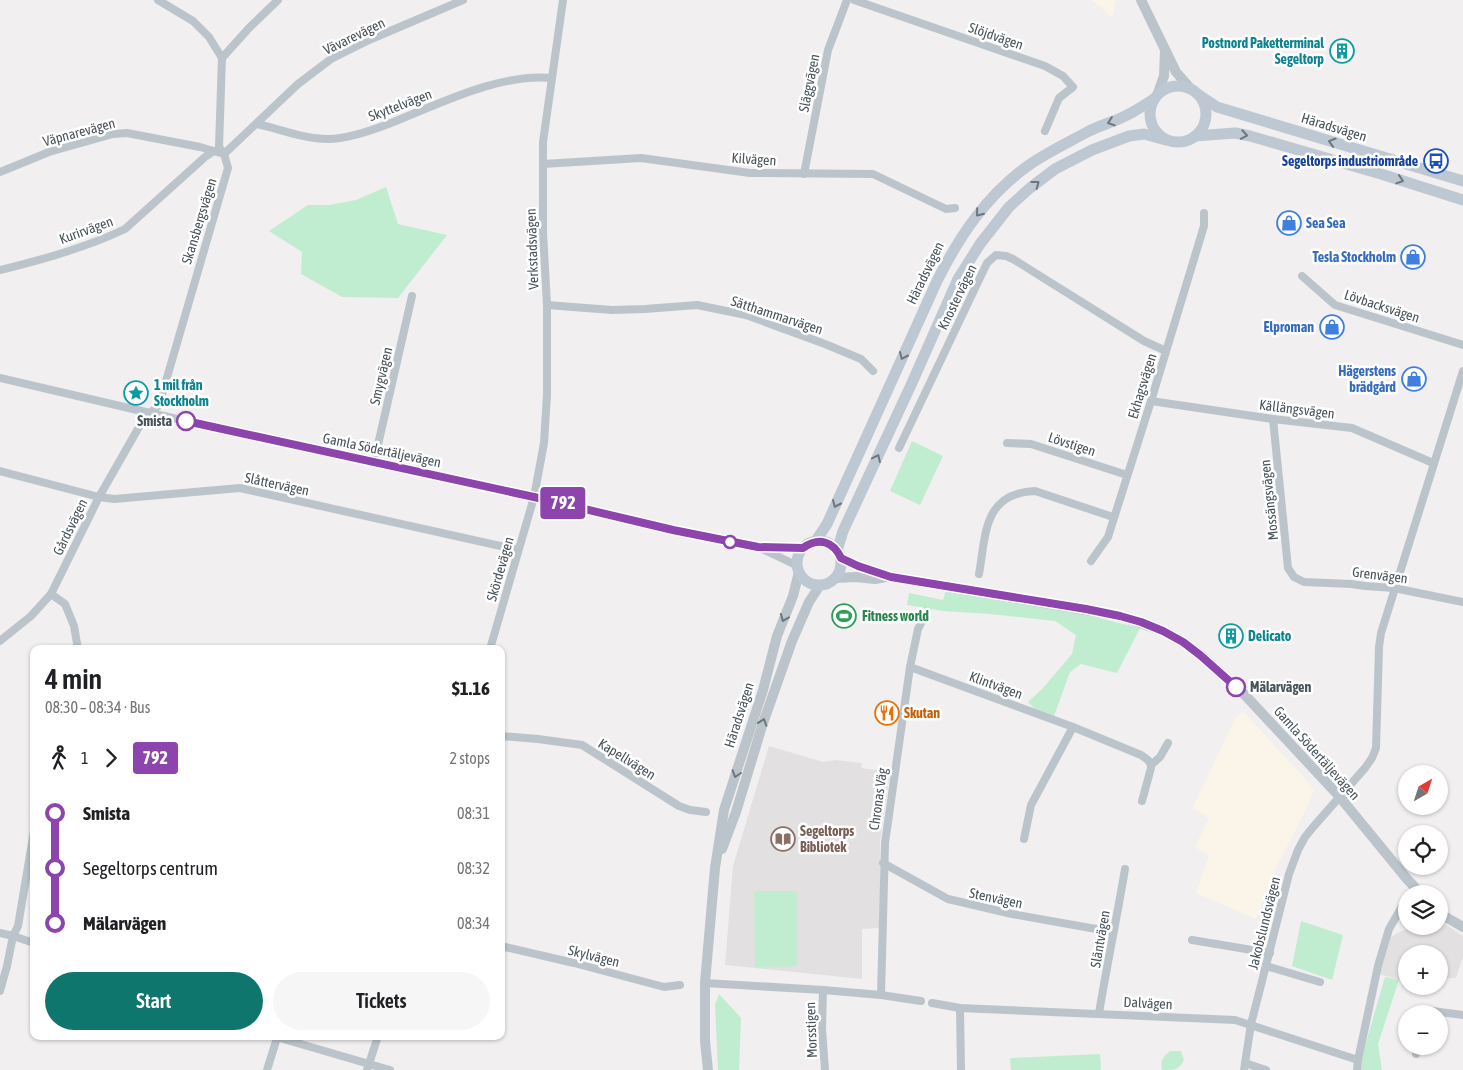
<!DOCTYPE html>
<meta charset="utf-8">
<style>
:root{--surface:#fff;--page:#f6f6f6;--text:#202124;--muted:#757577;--accent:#0f766e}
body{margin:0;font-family:"Asap Condensed",sans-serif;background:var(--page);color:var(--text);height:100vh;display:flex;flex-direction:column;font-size:19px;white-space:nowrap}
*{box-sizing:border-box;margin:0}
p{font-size:16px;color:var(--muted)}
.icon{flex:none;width:28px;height:28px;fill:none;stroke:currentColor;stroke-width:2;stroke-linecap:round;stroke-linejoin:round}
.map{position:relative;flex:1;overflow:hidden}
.drawer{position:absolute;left:30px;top:645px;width:475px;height:395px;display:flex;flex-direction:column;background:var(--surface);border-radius:10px;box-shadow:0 1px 4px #0004}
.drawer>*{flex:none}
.badge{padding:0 10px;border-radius:4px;font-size:18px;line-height:32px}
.needle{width:32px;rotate:39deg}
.controls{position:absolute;left:1398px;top:765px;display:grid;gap:10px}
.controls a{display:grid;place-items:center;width:50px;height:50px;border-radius:50%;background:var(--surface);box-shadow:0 1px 4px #0004;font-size:25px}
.map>.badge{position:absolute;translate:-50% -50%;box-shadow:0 0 0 2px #fff}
.legs{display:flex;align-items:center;gap:8px;height:55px;padding:0 15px;font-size:16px}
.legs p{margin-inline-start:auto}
.headline{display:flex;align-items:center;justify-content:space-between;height:85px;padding:0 15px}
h1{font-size:28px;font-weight:600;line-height:38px}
.action{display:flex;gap:10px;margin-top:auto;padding:10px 15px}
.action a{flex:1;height:58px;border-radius:30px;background:var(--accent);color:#fff;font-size:20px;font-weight:600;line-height:58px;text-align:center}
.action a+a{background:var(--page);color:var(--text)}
ul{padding:0 15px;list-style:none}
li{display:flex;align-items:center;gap:18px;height:55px;font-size:19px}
li i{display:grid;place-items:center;width:8px;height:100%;margin:0 6px;background:currentColor}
li i::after{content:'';width:12px;height:12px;margin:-6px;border:4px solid;border-radius:50%;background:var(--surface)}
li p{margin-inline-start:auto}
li:first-child i{background:linear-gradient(#0000 50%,currentColor 0)}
li:last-child i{background:linear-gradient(currentColor 50%,#0000 0)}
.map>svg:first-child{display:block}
.commercial{fill:#fbf5e9}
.education{fill:#e2e0e0}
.green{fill:#c0edcf}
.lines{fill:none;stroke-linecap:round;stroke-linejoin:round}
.minor{stroke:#bbc4cb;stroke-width:8}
.tertiary{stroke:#bbc4cb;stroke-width:10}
.secondary{stroke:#bec8d2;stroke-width:11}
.oneway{stroke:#6b767f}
.oneway2{stroke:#6a757d}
.line-1-casing{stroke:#fff;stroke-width:11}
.line-1{stroke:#8e44ad;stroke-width:8}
.stop-1-dot{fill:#fff;stroke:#8e44ad;stroke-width:2.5}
.labels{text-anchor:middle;stroke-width:5;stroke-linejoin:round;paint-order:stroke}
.street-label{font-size:14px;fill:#48535b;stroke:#fff}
.culture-label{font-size:14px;font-weight:bold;fill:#0d838f;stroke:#fff;text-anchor:start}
.transit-label{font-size:14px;font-weight:bold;fill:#164399;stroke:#fff;text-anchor:end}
.shop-label{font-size:14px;font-weight:bold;fill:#366cbe;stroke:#fff;text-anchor:end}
.stop-label{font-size:14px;font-weight:bold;fill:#48535b;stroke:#fff;text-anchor:end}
.leisure-label{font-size:14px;font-weight:bold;fill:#27864d;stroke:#fff;text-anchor:start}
.food-label{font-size:14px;font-weight:bold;fill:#c56008;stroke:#fff;text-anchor:start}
.education-label{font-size:14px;font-weight:bold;fill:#785e54;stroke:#fff;text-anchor:start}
</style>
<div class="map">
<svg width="1463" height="1070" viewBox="0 0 1463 1070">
<rect width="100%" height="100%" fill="#f1efef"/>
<g class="commercial">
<polygon points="1092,0 1116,0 1112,17"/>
<polygon points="1243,711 1314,789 1308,806 1278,864 1256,919 1196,893 1209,856 1195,847 1209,818 1193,807 1235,719"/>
</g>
<g class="education">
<polygon points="769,746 823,762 836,760 862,763 861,768 890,772 880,842 880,928 862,929 862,979 725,965 733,866"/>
<polygon points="1439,920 1463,936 1463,956 1456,978 1439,979 1439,954 1406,954 1406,980 1399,980 1380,974 1391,937 1399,932 1411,928 1410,926 1439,926"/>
</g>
<g class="green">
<polygon points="386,187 398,224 447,235 398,298 342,297 301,274 302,252 269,231 308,205 330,205 356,200"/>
<polygon points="912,441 943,456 920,505 890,491"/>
<polygon points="946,590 1062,609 1140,628 1117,673 1081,664 1070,672 1054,716 1035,709 1028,702 1043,688 1072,654 1076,635 1055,621 990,614 943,611 907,605 909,593 943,600"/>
<polygon points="754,891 797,891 797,966 755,967"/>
<polygon points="1301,921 1343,935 1332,980 1292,966"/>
<polygon points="1385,977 1399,980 1378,1044 1382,1070 1360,1070 1360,1063"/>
<polygon points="719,994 741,1018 739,1070 718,1070 715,1005"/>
<path d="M1170 1051H1181L1184 1060C1179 1070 1174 1070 1162 1070 1160 1060 1163 1057 1170 1051Z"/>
<polygon points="1100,1054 1101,1070 1011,1070 1010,1058"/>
</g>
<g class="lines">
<g class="minor">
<polyline points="854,0 1045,66 1063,76 1073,87 1059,98 1045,131"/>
<polyline points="222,58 249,28 278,0"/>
<path d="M257 124C280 129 304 139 328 139 348 139 373 130 391 123 439 104 499 73 552 78"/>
<polyline points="543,164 641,158 750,173 873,174 946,209 955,208"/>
<polyline points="0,172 49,152 113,134 127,133 200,147 224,154 298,84 331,59 369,40 463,0"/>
<polyline points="804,174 828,50 847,0"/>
<path d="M0 270C42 260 85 248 125 229L205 157 214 151"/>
<polyline points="1302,276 1335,305 1463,345"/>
<polyline points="547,305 612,310 645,309 697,305 746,315 825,344 861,359 873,371"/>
<polyline points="0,378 150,413 553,501 673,530 758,547 803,548"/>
<polyline points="1151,401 1273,419 1352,428 1433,463"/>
<polyline points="1273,419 1288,568 1294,577 1304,582 1351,584 1365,586 1394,588 1463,602"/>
<polyline points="1007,443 1031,444 1127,475"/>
<polyline points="899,448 987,263 996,255 1006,256 1013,259 1144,341 1166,351"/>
<polyline points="374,462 412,296"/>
<polyline points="0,471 99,497 114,499 240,488 518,550"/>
<polyline points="760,548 798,566"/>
<polyline points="1091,561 1108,537 1151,401 1204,226 1204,213"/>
<path d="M979 574C986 535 983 493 1035 491L1113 517"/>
<polyline points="51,594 65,604 74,626 78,649"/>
<polyline points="0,641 31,616 51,594 99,497 143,420 159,405 228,168 224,154 219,147 222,58 209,37 193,21 158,0"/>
<polyline points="490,649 534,497 544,443 547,394 547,305 543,232 543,142 563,0"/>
<polyline points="910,667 1073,727 1141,755 1148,760 1151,765"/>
<polyline points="501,736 538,739 582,745 679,806 690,810 706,812"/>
<polyline points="1142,801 1151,768 1151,765 1160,757 1168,743"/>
<polyline points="1024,839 1031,805 1073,727"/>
<polyline points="883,863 948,899 1012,914 1113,932"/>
<polyline points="0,933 13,936 34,943"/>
<polyline points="1192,940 1270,953"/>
<polyline points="501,946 574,963 664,987 680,985"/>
<polyline points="1266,966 1320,982"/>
<polyline points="705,983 823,990 881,995 885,843 910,667 918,629 927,611"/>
<polyline points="823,990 822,1029 825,1070"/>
<polyline points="0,991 7,966 13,936 18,926 34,831"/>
<polyline points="881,995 921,1001"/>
<polyline points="932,1003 960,1008 1235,1020 1358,1060"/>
<polyline points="960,1008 961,1070"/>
<path d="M1099 1013C1107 965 1117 917 1125 869"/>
<polyline points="1424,1014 1425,1010 1463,1015"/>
<polyline points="273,1036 390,1070"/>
<polyline points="1416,1054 1416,1046"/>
<polyline points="1245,1063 1266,1070"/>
<polyline points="267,1070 277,1038"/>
<polyline points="367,1070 378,1036"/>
<polyline points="1244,1070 1251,1024 1260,989 1289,874 1298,850 1305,837 1314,826 1365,768 1372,758 1376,748 1379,647 1381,633 1463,371"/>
<polyline points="1357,1070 1358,1060 1378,966 1389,929 1404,903"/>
</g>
<g class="tertiary">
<polyline points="1141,0 1176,72 1191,89"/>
<polyline points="1158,93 1164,76 1165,51"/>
<polyline points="841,558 858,566 891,577 1120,616 1163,631 1183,642 1201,655 1244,694 1339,796 1407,879 1421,894"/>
<polyline points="835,578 856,577 875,579 886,577"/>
<polyline points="722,849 736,812 762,726 792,641 809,602 820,585"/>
<polyline points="1439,911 1444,916 1463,927"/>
<polyline points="708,1070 705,1041 705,983 715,868 724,810 763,690 777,636 793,596 799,572"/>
</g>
<g class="secondary">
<circle cx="1178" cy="114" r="28"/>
<polyline points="1199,95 1217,107 1463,181"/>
<polyline points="1195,136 1235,133 1250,136 1381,174 1463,200"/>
<circle cx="819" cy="563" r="22"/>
<path d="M815 542 827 524 937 281C960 235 987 195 1029 165 1048 152 1069 142 1089 131 1099 126 1110 123 1121 118 1133 113 1143 106 1154 99"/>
<polyline points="837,551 843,531 911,385 958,279 980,244 1009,207 1030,188 1055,169 1092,150 1129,136 1144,134 1166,140"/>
</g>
</g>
<defs><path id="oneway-chevron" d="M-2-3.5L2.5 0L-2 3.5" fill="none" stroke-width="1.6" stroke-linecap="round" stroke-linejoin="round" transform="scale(1.25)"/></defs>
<g class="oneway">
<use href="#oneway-chevron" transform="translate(1111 122) rotate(161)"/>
<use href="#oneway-chevron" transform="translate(1244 135) rotate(10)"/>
<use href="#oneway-chevron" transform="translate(1332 142) rotate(-163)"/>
<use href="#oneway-chevron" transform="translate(1400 180) rotate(18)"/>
<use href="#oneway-chevron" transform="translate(1036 184) rotate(-37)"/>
<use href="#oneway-chevron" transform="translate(979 213) rotate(129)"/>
<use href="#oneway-chevron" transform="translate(903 356) rotate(114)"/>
<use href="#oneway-chevron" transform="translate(877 458) rotate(-65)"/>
<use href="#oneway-chevron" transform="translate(836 504) rotate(114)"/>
</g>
<g class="oneway2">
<use href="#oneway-chevron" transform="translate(784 618) rotate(112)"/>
<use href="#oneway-chevron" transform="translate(763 722) rotate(-71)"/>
<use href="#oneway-chevron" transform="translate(736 774) rotate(108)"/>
</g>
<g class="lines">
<g class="line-1-casing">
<path id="line-1" d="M186 421 534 497 673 530 758 547 803 548C819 537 833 541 841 558L858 566 891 577 1086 609 1120 616 1141 622 1163 631 1183 642 1200 655 1236 687"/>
</g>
<use href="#line-1" class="line-1"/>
</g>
<defs>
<g id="building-ring" transform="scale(1.25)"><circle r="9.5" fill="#fff" stroke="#0f9aa8" stroke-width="1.5"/><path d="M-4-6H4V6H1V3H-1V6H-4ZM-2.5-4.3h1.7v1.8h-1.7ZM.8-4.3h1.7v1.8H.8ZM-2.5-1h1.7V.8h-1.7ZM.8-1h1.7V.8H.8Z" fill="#0f9aa8"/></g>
<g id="bus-ring" transform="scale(1.25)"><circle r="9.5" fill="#fff" stroke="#1a4fb4" stroke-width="1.5"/><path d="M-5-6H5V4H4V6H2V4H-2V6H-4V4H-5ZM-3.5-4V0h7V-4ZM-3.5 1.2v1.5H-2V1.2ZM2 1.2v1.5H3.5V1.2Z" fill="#1a4fb4"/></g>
<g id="shop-ring" transform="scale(1.25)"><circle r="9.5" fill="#fff" stroke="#3f7fe0" stroke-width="1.5"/><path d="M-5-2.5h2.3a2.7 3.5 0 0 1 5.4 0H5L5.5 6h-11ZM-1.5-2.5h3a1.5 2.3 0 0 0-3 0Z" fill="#3f7fe0"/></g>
<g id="sight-ring" transform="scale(1.25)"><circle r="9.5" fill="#fff" stroke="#0f9aa8" stroke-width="1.5"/><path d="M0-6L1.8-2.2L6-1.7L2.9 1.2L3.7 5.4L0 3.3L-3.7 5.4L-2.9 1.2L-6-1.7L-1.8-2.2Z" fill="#0f9aa8"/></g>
<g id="stadium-ring" transform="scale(1.25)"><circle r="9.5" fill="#fff" stroke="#2e9e5b" stroke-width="1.5"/><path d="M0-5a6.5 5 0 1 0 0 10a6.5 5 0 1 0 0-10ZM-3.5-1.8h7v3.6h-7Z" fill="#2e9e5b"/></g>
<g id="restaurant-ring" transform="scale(1.25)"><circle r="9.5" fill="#fff" stroke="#e8710a" stroke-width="1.5"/><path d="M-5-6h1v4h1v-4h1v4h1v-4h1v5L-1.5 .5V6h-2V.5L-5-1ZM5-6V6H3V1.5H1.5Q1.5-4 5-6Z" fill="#e8710a"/></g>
<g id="library-ring" transform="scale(1.25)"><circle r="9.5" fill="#fff" stroke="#8d6e63" stroke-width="1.5"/><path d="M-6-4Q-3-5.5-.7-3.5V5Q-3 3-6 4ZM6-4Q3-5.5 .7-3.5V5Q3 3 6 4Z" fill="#8d6e63"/></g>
</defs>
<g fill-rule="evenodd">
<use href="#building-ring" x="1342" y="51"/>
<use href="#bus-ring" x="1436" y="161"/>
<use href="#shop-ring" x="1289" y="223"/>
<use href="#shop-ring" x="1413" y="257"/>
<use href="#shop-ring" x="1332" y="327"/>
<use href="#shop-ring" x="1414" y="379"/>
<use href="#sight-ring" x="136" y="393"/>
<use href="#stadium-ring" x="844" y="616"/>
<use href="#building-ring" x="1231" y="636"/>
<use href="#restaurant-ring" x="887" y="713"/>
<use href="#library-ring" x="783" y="839"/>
</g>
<g class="stop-1-dot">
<circle cx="186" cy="421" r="9"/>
<circle cx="730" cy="542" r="6"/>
<circle cx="1236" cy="687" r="9"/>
</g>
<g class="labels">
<g class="street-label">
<text transform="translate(354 36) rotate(-26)" y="5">Vävarevägen</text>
<text transform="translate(996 36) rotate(19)" y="5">Slöjdvägen</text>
<text transform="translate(809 83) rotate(-79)" y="5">Släggvägen</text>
<text transform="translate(400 105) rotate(-21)" y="5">Skyttelvägen</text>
<text transform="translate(1334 127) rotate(17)" y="5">Häradsvägen</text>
<text transform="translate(79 132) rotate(-15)" y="5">Väpnarevägen</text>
<text transform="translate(754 159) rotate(4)" y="5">Kilvägen</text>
<text transform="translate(199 221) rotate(-73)" y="5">Skansbergsvägen</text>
<text transform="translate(86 230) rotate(-20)" y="5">Kurirvägen</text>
<text transform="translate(532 249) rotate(-92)" y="5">Verkstadsvägen</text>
<text transform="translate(925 273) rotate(-64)" y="5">Häradsvägen</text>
<text transform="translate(957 297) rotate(-64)" y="5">Knostervägen</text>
<text transform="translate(1382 306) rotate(18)" y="5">Lövbacksvägen</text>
<text transform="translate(777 315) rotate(18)" y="5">Sätthammarvägen</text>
<text transform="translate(381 376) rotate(-77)" y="5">Smygvägen</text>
<text transform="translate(1142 386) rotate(-73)" y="5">Ekhagsvägen</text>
<text transform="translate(1297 409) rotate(7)" y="5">Källängsvägen</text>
<text transform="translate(1072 444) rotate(18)" y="5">Lövstigen</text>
<text transform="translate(382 450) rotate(12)" y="5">Gamla Södertäljevägen</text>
<text transform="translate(277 484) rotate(12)" y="5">Slåttervägen</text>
<text transform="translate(1269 500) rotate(-96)" y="5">Mossängsvägen</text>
<text transform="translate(70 527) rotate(-64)" y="5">Gårdsvägen</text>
<text transform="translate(500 569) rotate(-74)" y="5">Skördevägen</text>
<text transform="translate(1380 575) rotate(7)" y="5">Grenvägen</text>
<text transform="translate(996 685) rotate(20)" y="5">Klintvägen</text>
<text transform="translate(739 715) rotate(-72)" y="5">Häradsvägen</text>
<text transform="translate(1317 753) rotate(48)" y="5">Gamla Södertäljevägen</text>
<text transform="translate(627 759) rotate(32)" y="5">Kapellvägen</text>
<text transform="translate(878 799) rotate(-82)" y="5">Chronas Väg</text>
<text transform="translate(996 898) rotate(12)" y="5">Stenvägen</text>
<text transform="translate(1264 923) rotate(-76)" y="5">Jakobslundsvägen</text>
<text transform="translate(1100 939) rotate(-80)" y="5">Släntvägen</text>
<text transform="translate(594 956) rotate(14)" y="5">Skylvägen</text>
<text transform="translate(1148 1003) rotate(3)" y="5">Dalvägen</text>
<text transform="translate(811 1030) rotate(-92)" y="5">Morsstigen</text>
</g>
<g class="culture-label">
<text x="1324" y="48" text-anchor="end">Postnord Paketterminal<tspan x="1324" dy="16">Segeltorp</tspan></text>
<text x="154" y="390">1 mil från<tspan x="154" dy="16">Stockholm</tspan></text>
<text x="1248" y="641">Delicato</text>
</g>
<g class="transit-label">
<text x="1418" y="166">Segeltorps industriområde</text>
</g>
<g class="shop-label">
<text x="1306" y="228" text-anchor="start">Sea Sea</text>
<text x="1396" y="262">Tesla Stockholm</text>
<text x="1314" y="332">Elproman</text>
<text x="1396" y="376">Hägerstens<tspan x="1396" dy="16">brädgård</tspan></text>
</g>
<g class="stop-label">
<text x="172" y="426">Smista</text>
<text x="1250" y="692" text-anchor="start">Mälarvägen</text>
</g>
<g class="leisure-label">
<text x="862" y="621">Fitness world</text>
</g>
<g class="food-label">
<text x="904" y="718">Skutan</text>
</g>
<g class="education-label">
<text x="800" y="836">Segeltorps<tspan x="800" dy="16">Bibliotek</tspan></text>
</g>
</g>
</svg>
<div class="controls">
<a><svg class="needle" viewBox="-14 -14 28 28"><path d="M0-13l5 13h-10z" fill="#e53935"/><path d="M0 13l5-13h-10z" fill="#757577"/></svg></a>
<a><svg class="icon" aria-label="locate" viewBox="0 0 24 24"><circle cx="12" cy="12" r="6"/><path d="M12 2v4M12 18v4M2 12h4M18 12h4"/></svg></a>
<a><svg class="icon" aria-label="layers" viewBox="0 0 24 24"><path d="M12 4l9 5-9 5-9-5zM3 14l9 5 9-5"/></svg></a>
<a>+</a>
<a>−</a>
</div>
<b class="badge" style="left:563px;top:503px;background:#8e44ad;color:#fff">792</b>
<section class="drawer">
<div class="headline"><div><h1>4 min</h1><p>08:30 – 08:34 · Bus</p></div><b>$1.16</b></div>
<div class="legs"><svg class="icon" aria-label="walk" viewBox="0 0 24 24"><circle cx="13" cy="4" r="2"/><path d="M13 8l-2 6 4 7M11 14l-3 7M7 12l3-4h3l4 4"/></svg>1<svg class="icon" aria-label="forward" viewBox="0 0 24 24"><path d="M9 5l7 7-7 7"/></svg><b class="badge" style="background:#8e44ad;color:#fff">792</b><p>2 stops</p></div>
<ul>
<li><i style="color:#8e44ad"></i><b>Smista</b><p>08:31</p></li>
<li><i style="color:#8e44ad"></i><span>Segeltorps centrum</span><p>08:32</p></li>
<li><i style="color:#8e44ad"></i><b>Mälarvägen</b><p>08:34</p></li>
</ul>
<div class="action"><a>Start</a><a>Tickets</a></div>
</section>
</div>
